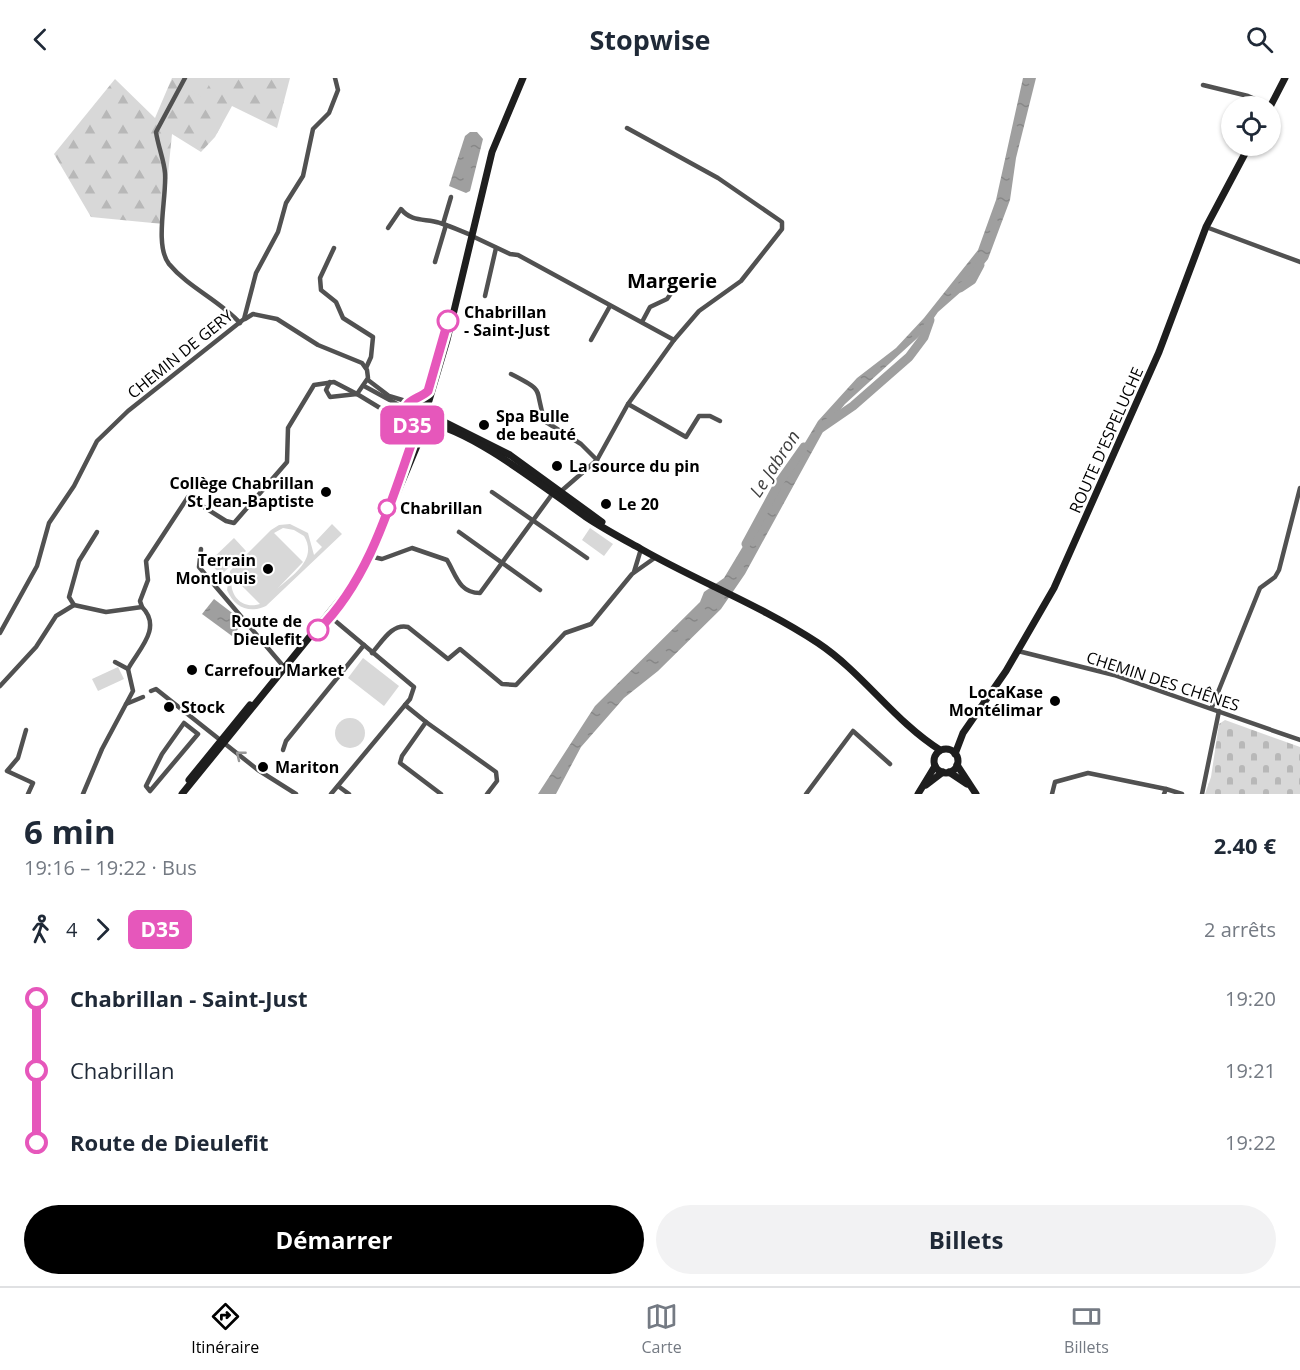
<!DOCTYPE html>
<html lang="fr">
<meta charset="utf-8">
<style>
:root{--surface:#fff;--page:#f2f2f3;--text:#1f2937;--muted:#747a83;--line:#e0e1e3;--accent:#000}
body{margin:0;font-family:"Open Sans",sans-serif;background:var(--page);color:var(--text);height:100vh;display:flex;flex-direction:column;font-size:22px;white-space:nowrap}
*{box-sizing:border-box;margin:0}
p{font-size:20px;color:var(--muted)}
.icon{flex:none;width:33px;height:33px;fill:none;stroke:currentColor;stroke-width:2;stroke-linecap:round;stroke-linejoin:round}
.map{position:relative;height:716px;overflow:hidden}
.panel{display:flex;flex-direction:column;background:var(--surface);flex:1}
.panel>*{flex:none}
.badge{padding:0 12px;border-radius:9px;font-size:21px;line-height:39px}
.controls{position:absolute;left:1221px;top:18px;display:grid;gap:12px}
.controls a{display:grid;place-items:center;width:60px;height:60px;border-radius:50%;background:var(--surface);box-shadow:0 2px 4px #0004;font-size:30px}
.map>.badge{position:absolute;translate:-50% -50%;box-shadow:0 0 0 3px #fff}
.legs{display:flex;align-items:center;gap:9px;height:66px;padding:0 24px;font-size:20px}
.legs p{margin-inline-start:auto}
.summary{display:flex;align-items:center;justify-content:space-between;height:102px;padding:0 24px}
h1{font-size:33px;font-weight:700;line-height:45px}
.action{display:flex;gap:12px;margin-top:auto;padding:12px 24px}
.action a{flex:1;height:69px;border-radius:36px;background:var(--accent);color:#fff;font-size:24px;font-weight:700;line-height:69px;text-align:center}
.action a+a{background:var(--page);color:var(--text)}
ul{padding:0 24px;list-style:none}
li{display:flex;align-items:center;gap:21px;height:72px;font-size:22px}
li i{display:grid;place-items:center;width:9px;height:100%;margin:0 8px;background:currentColor}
li i::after{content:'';width:15px;height:15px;margin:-8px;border:4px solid;border-radius:50%;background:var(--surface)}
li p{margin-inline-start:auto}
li:first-child i{background:linear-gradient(#0000 50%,currentColor 0)}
li:last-child i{background:linear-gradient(currentColor 50%,#0000 0)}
header{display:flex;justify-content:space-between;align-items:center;height:78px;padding:0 24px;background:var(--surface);font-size:27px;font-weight:700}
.tabs{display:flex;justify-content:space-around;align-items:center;height:84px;border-top:2px solid var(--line);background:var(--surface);font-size:16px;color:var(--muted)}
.tabs a{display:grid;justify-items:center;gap:3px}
.tabs .active{color:var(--accent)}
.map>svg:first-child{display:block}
.forest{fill:url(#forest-firs)}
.cemetery{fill:url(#cemetery-stones)}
.green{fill:#d8d8d8;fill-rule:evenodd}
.water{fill:url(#water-ripples)}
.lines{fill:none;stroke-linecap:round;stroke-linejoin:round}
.river{stroke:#9f9f9f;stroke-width:9}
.street{stroke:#515151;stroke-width:4.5}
.secondary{stroke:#1e1e1e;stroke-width:7}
.oneway{stroke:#979797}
.line-1-casing{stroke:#fff;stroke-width:14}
.line-1{stroke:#e657bb;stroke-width:9}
.stop-1-dot{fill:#fff;stroke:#e657bb;stroke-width:3}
.poi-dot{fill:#000;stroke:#fff;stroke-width:2}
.labels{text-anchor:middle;stroke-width:4.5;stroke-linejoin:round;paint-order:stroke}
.stop-label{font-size:16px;font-weight:bold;fill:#000;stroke:#fff;text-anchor:start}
.street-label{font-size:16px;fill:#000;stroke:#fff}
.poi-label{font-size:16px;font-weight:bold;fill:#000;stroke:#fff;text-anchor:start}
.water-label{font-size:18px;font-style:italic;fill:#404040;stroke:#fff}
.quarter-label{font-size:20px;font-weight:bold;fill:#000;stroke:#fff}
</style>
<header><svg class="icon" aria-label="back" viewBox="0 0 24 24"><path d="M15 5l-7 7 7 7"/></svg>Stopwise<svg class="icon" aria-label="search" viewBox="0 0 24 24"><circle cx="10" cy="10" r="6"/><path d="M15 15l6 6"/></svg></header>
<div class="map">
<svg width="1300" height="716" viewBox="0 0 1300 716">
<defs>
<pattern id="forest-firs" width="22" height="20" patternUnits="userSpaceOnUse" patternTransform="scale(1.5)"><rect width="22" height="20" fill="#d8d8d8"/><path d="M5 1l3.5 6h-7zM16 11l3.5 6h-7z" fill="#b8b8b8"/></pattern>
<pattern id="cemetery-stones" width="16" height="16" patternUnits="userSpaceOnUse" patternTransform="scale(1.5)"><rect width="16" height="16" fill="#d8d8d8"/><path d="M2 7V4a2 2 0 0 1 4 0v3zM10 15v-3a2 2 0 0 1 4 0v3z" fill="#b8b8b8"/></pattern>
<pattern id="water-ripples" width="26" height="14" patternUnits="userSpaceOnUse" patternTransform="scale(1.5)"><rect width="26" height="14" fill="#9f9f9f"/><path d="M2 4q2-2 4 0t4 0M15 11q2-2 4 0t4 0" fill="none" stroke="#878787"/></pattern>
</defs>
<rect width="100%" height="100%" fill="#fff"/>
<polygon class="forest" points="172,0 290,0 277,50 232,28 215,59 201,74 172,56 163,146 91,139 54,76 115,1 155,40"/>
<polygon class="cemetery" points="1225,642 1300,669 1300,716 1205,716 1211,699 1219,646"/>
<g class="green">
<polygon points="198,0 213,0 202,19 191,13"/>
<path d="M290 446 308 455 314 477 322 469 316 463 332 446 342 456 266 528C249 536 234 529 227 512L230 493 271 452 279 447ZM283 450 294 452 304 458C318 481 293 497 277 511L303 484 274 455ZM232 498 260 526C241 532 228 516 232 498Z"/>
<polygon points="590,450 613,466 604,478 582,462"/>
<polygon points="234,460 246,473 221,497 209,484"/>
<polygon points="363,580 399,608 384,628 348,600"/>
<polygon points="118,589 124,601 98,613 92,601"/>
<circle cx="350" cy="655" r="15"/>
</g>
<g class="water">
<polygon points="1023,0 1036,0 1016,80 1010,122 988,181 963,212 938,234 924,254 845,326 824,352 745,496 721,531 658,593 624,620 581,669 556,716 538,716 595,628 700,524 704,514 724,500 818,343 857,300 896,270 924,240 978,172 996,122"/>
<polygon points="470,54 477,54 483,61 470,113 466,115 449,108 465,58"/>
<polygon points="214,521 244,544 232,558 202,536"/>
</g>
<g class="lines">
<g class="river">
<polyline points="960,210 972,202 980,187"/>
<polyline points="821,350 853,328 909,279 924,259 930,242"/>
<polyline points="746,466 780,403 804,369"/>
</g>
<g class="street">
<path d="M185 0 156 54C158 68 164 82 165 95 167 119 154 167 169 186 189 210 219 222 240 245"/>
<polyline points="1203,7 1248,18 1271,28"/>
<polyline points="443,146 451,119"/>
<polyline points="1206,149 1300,184"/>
<path d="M388 150 401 131C412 145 426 140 440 145 450 148 461 153 471 157"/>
<polyline points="472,158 510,176 518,177 674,262"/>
<polyline points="334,170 320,200 321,212 336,224 343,240 373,259 371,279 366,290"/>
<polyline points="435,184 446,147"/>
<polyline points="485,218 496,170"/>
<polyline points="642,244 650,229 667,221 681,201"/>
<polyline points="591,262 610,228"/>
<path d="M511 296C551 316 531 311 546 344L581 366 597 382"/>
<polyline points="368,302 389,318 409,324"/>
<polyline points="330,304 326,312 330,319 357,316 385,333"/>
<polyline points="364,308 397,326 404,334"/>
<polyline points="628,326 686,359 699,338 710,338 720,343"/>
<polyline points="492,414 587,480"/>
<polyline points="559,415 597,382 628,326 674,262 699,233 741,203 782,151 782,144 718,100 627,50"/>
<polyline points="459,454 540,512"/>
<polyline points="201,471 199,489 284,589"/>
<path d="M369 478 382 481 412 470 447 482C456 497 459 515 480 515L553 415"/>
<polyline points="634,494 641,471"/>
<polyline points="74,527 69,519 79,483 97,454"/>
<polyline points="142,529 140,523 148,502 146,483 188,419 226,443 234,445 287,384 288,350 314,307 334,304 357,316 368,300 367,292 362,285 318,267 277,241 253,236 245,241"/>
<polyline points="327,536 414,609 410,621 331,716"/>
<polyline points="0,555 37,488 49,445 74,408 97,363 128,333 244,241 256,195 278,154 286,125 303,98 313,51 329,35 338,12 335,0"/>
<polyline points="1018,573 1114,597 1300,662"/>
<path d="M372 575C382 564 392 545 408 549L448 581 460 571 502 606 516 607 565 555 591 546 632 496 656 479"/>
<polyline points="115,584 128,591"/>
<path d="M0 608 36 569 56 538 74 527 106 534 142 529C163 550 138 572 128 591"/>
<polyline points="151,613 156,611 258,692 296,716"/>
<polyline points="126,626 143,619"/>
<polyline points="405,627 426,644"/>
<polyline points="1212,629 1260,510 1275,499 1279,492 1300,410"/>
<polygon points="184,645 198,656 150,713 146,708 162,676"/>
<polyline points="26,652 18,680 7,693 33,705 28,716"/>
<polyline points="283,672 286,663 364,567"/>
<polyline points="338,708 349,716"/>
<polyline points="1166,711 1182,716"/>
<polyline points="83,716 102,671 133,613 128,591"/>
<polyline points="441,716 400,685 402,678 426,644 496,694 497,703 487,716"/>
<polyline points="806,716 853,653 890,686"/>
<polyline points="1052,716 1055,704 1088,695 1166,711 1164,716"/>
<polyline points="1202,716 1219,633"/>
</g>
<g class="secondary">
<polyline points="1270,29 1285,0"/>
<polyline points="418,321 429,327"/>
<polyline points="428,326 447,262 492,74 523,0"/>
<polyline points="431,334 438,341 510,377 602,444"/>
<path d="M427 345C471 351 547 412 586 439 604 451 623 461 641 471 699 504 762 528 818 565 863 595 894 643 940 672"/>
<path d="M423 347 410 346 404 334C409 317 427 321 433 300"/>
<polyline points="404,388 411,367 412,347"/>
<polyline points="353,507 380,456 417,368 422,347"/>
<circle cx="946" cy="683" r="12"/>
<polyline points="955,676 963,655 1006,593 1054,510 1159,274 1206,149 1249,68"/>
<polyline points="957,687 976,716"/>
<polyline points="949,694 967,706"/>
<polyline points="189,702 250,627"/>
<polyline points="926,707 943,694"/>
<polyline points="182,716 355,503"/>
<polyline points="918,716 935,688"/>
</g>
</g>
<defs><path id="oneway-chevron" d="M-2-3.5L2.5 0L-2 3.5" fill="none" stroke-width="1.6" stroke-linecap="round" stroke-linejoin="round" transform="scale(1.5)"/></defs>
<use class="oneway" href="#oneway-chevron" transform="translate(240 677) rotate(-141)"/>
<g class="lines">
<g class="line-1-casing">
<path id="line-1" d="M318 552C368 503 389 430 411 367L412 347 405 339C402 322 418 322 428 313L448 243"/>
</g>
<use href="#line-1" class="line-1"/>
</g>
<g class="stop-1-dot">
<circle cx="448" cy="243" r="10"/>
<circle cx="387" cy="430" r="8"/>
<circle cx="318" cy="552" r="10"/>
</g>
<g class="poi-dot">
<circle cx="484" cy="347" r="6"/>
<circle cx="557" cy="388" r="6"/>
<circle cx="326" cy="414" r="6"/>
<circle cx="606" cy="426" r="6"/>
<circle cx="268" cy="491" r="6"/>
<circle cx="192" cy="592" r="6"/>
<circle cx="1055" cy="623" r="6"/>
<circle cx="169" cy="629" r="6"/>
<circle cx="263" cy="689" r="6"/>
</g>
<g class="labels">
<g class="stop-label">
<text x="464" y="240">Chabrillan<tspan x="464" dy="18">- Saint-Just</tspan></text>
<text x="400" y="436">Chabrillan</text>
<text x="302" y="549" text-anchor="end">Route de<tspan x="302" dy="18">Dieulefit</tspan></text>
</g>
<g class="street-label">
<text transform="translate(180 276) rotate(-39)" y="6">CHEMIN DE GERY</text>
<text transform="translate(1106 362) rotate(-66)" y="6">ROUTE D'ESPELUCHE</text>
<text transform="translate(1163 603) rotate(18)" y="6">CHEMIN DES CHÊNES</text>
</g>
<g class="poi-label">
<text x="496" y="344">Spa Bulle<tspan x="496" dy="18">de beauté</tspan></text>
<text x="569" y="394">La source du pin</text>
<text x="314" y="411" text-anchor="end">Collège Chabrillan<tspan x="314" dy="18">St Jean-Baptiste</tspan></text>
<text x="618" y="432">Le 20</text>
<text x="256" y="488" text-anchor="end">Terrain<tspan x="256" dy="18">Montlouis</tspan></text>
<text x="204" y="598">Carrefour Market</text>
<text x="1043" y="620" text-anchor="end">LocaKase<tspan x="1043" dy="18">Montélimar</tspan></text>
<text x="181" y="635">Stock</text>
<text x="275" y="695">Mariton</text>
</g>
<g class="water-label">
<text transform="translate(775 386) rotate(-57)" y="6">Le Jabron</text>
</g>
<g class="quarter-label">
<text x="672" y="210">Margerie</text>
</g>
</g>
</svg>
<div class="controls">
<a><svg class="icon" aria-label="locate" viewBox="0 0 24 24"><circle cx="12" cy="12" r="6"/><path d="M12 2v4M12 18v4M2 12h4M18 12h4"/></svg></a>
</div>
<b class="badge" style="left:412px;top:347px;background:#e657bb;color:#fff">D35</b>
</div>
<section class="panel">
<div class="summary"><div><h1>6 min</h1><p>19:16 – 19:22 · Bus</p></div><b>2.40 €</b></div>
<div class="legs"><svg class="icon" aria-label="walk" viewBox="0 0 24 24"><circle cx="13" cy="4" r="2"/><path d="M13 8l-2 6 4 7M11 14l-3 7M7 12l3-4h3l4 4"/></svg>4<svg class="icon" aria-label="forward" viewBox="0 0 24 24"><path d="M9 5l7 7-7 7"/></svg><b class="badge" style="background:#e657bb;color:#fff">D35</b><p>2 arrêts</p></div>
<ul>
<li><i style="color:#e657bb"></i><b>Chabrillan - Saint-Just</b><p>19:20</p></li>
<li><i style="color:#e657bb"></i><span>Chabrillan</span><p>19:21</p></li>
<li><i style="color:#e657bb"></i><b>Route de Dieulefit</b><p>19:22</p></li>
</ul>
<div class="action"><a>Démarrer</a><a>Billets</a></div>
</section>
<nav class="tabs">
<a class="active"><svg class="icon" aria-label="directions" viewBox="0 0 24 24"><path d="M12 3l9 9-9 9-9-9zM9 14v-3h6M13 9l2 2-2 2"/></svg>Itinéraire</a>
<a><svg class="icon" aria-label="map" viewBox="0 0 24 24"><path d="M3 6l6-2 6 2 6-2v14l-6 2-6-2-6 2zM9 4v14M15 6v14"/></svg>Carte</a>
<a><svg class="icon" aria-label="tickets" viewBox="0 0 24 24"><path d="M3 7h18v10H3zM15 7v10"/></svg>Billets</a>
</nav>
